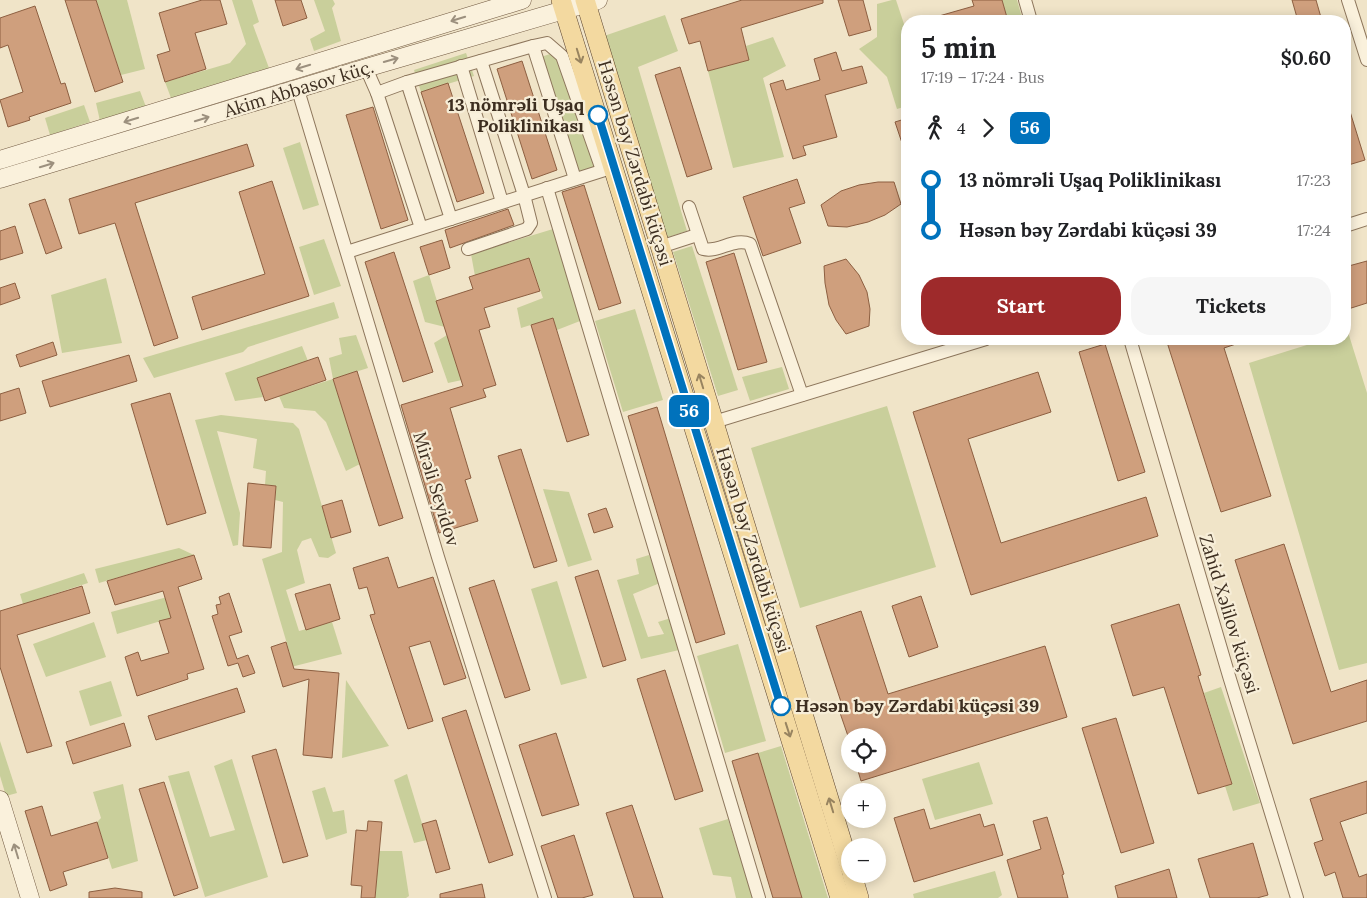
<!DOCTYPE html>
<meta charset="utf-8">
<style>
:root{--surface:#fff;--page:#f6f6f6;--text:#202124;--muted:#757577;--accent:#9e2a2b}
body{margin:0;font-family:Lora,serif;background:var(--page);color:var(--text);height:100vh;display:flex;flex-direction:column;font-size:19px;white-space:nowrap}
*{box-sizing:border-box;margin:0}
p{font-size:16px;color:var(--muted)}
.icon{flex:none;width:28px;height:28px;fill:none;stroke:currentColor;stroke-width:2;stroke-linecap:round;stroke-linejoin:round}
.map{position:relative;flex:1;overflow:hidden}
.drawer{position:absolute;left:901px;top:15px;width:450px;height:330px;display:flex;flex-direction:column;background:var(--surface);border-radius:20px;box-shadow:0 2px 12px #0003}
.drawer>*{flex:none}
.badge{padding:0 10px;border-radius:8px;font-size:18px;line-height:32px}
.tools{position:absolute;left:841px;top:728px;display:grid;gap:10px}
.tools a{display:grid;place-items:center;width:45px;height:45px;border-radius:50%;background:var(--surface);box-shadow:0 2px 12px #0003;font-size:25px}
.map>.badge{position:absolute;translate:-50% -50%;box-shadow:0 0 0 2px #fff}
.legs{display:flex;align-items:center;gap:8px;height:55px;padding:0 20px;font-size:16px}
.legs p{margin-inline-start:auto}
.headline{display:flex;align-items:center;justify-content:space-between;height:85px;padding:0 20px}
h1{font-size:28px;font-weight:800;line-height:38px}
.cta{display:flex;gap:10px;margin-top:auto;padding:10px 20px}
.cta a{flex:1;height:58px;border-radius:20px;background:var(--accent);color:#fff;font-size:20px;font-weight:800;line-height:58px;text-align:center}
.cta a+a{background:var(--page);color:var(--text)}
ul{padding:0 20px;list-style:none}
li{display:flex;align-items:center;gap:18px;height:50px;font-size:19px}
li i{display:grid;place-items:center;width:8px;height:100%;margin:0 6px;background:currentColor}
li i::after{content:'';width:12px;height:12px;margin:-6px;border:4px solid;border-radius:50%;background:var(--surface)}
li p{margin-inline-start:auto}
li:first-child i{background:linear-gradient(#0000 50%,currentColor 0)}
li:last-child i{background:linear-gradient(currentColor 50%,#0000 0)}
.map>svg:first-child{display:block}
.green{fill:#c9cf9b}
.building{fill:#cf9f7d;stroke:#8d5f41}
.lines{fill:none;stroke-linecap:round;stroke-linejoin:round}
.street-casing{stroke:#8d765c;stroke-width:14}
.secondary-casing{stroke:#6f573f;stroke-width:19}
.primary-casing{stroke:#5b4430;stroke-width:20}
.street{stroke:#faf1dc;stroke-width:12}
.secondary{stroke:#faf1dc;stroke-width:18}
.primary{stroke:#f3d9a0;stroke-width:19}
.oneway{stroke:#9c907e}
.oneway2{stroke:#988460}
.line-1-casing{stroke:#fff;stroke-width:11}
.line-1{stroke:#0072bc;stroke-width:8}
.stop-1-dot{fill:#fff;stroke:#0072bc;stroke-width:2.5}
.labels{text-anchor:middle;stroke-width:4.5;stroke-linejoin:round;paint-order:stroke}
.street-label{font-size:18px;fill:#3d2e20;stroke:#f7eed8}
.stop-label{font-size:18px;font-weight:bold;fill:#3d2e20;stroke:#f7eed8;text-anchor:end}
</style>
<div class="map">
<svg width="1367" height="898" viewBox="0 0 1367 898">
<rect width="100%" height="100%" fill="#f0e4c8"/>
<g class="green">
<polygon points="96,0 127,0 145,69 121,75"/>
<polygon points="232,0 252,0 259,22 253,25 269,68 171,98 165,82 230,63 246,44"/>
<polygon points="314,0 333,0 335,4 332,8 341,41 314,51 310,39 325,31"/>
<polygon points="892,0 896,0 907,33 907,106 897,109 887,77 859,49 877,37 877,4"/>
<polygon points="1002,0 1017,0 1023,21 1008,21"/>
<polygon points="665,15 678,51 638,67 687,231 665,238 604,36"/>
<polygon points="773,37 786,66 763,78 784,157 733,168 708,71 749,60 746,46"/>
<polygon points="565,49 602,165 570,175 532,60"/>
<polygon points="466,53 474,76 421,92 414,70"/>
<polygon points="140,91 146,107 100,121 96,103"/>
<polygon points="84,105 90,122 50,135 45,118"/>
<polygon points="300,142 319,205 303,210 283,148"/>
<polygon points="553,229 580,321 557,330 553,318 521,328 517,308 543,298 529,259 475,276 471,254"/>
<polygon points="324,239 341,286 314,295 299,247"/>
<polygon points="692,246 738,390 718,396 673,252"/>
<polygon points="429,275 445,327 425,322 413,281"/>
<polygon points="106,278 122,343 62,353 51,295"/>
<polygon points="334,302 339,318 248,347 243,352 154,378 143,358"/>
<polygon points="635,309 663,400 623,412 595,321"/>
<polygon points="1348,332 1367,393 1367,663 1339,670 1249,363 1326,339 1345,339 1345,333"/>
<polygon points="356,335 368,368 333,379 360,464 346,471 326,422 315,411 284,408 279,396 333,379 329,358 342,354 339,338"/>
<polygon points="447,335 462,380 448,383 434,343"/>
<polygon points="302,346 308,361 257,378 263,397 235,401 225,373"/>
<polygon points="782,367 789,389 750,401 742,377"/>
<polygon points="887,406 936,567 800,608 751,448"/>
<polygon points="221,415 293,423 299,429 336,553 328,558 319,557 311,538 302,541 297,550 305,583 286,590 299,631 332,622 342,654 291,667 290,654 262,559 282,552 283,502 275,500 276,486 265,485 266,471 253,468 257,439 217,431 240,513 238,545 233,546 195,420"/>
<polygon points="543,489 569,492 592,560 568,567"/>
<polygon points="179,548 194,555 99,583 95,569"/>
<polygon points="649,555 660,583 633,594 648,637 664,634 658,622 671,618 679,650 641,659 617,580 639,574 636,559"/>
<polygon points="84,573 88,583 23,604 20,594"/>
<polygon points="557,581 587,678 561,685 531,589"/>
<polygon points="171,596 171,618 117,634 111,612"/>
<polygon points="94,622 106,657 46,677 33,644"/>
<polygon points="738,644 766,741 725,753 697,656"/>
<polygon points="346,680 389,746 342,758"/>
<polygon points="111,681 122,716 90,726 79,691"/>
<polygon points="1221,687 1260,803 1233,811 1225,786 1232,783 1204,693"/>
<polygon points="0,741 17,793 6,796 0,776"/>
<polygon points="781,746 828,898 802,898 758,753"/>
<polygon points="232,759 268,877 205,897 168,776 189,771 210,837 235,830 214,766"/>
<polygon points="979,762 993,804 935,820 922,779"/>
<polygon points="407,774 427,840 414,843 394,780"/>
<polygon points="123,784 138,861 112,869 97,822 101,818 93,792"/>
<polygon points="325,787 333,812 344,810 347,833 326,840 312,791"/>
<polygon points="728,819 753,898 736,898 731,877 713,875 699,828"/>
<polygon points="379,851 402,851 409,896 406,898 375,898"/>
<polygon points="995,871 1002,895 998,898 914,898 913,894"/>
</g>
<g class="building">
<polygon points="65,0 96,0 123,82 95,92"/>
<polygon points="202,0 220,0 227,24 195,33 206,69 165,82 157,55 170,51 159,13"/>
<polygon points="275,0 301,0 307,18 283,26"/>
<polygon points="742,0 823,0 823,3 741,28 749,60 708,71 700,41 689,44 681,19"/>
<polygon points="838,0 863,0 871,30 849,36"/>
<polygon points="972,0 1002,0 1008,21 932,21 932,18 974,6"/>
<polygon points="1292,0 1316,0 1322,21 1298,21"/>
<polygon points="35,6 61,84 65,83 71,103 29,117 30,120 8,127 0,100 23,92 8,45 0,48 0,18"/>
<polygon points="836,52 842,71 862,66 867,83 825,95 837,137 803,146 806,155 793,159 770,84 783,80 786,90 820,80 814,59"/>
<polygon points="522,61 557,170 532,179 497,69"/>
<polygon points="680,67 712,169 687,177 655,75"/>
<polygon points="448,83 484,193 457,202 421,92"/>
<polygon points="1345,105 1348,105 1365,160 1345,166"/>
<polygon points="373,107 408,220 381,229 346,115"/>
<polygon points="908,118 908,152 905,152 895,122"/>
<polygon points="247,144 254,166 135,203 178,338 154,346 115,223 79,234 69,199"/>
<polygon points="797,179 805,203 789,208 801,243 763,256 743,197"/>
<polygon points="272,181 309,296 202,330 192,297 265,274 239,192"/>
<polygon points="878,182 894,182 901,204 885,215 868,222 847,227 828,226 821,205 841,191 859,185"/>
<polygon points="584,185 621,303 599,310 562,192"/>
<polygon points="45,199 62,248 46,254 29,204"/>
<polygon points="508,209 514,225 450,248 445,230"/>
<polygon points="15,226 23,253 0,260 0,231"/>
<polygon points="442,240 450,268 429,275 420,247"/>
<polygon points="394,252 433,372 403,382 365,262"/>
<polygon points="734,253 767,362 738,370 706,262"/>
<polygon points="529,258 540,291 484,308 490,327 479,330 496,385 483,389 486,397 450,408 471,478 465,480 478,521 439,533 401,405 463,386 436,301 473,289 469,277"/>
<polygon points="846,259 859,275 867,292 870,309 869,326 846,334 836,320 829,305 825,283 824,266"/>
<polygon points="1367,261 1367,303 1345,310 1345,267"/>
<polygon points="15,283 20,298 0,305 0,288"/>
<polygon points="553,318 589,435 567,442 531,325"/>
<polygon points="1166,339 1245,339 1245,341 1224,348 1271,496 1221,512"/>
<polygon points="53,342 57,355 20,367 16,355"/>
<polygon points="1105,344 1145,472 1118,481 1079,352"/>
<polygon points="129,355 137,381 50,407 42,381"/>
<polygon points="318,357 326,380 265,401 257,378"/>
<polygon points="357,371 403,518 379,526 333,379"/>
<polygon points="1038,372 1051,412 968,439 1001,543 1146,497 1158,536 971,595 913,412"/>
<polygon points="19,388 26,413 0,421 0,394"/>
<polygon points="170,393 206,513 167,525 131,404"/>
<polygon points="657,407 725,634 696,643 628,416"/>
<polygon points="521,449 557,561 534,568 498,456"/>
<polygon points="248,483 276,486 271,548 243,546"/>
<polygon points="342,500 351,532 331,538 322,506"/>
<polygon points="606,508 613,527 594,533 588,514"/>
<polygon points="1284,544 1331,692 1367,680 1367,721 1293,744 1235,560"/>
<polygon points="194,555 202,579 178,587 204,669 187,674 188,679 137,696 125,657 138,652 141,661 169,653 159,621 171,618 163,591 115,605 107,581"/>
<polygon points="388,557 398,588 433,577 466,678 444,685 430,641 409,647 433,721 408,729 370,615 375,614 367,587 359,589 353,568"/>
<polygon points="598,570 626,660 603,667 575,577"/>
<polygon points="494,580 530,690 505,698 469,588"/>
<polygon points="330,584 340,619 306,630 295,594"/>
<polygon points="82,586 90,613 17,635 52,746 27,753 0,667 0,611"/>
<polygon points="229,593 242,632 229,636 237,659 248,655 255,673 243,677 238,663 228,666 212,616 218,614 216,605 221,604 219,597"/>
<polygon points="921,596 938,647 909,657 892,606"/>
<polygon points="1179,604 1201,675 1198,676 1232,784 1198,794 1164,687 1133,696 1111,625"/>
<polygon points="861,611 888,694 1045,646 1067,717 861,781 856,764 878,764 878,736 848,736 839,710 843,708 816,626"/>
<polygon points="286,642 294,669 339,673 332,758 303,755 309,679 283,687 271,647"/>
<polygon points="665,670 703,791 675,800 637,679"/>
<polygon points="237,688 245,712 156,740 148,716"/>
<polygon points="466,710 513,855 489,863 442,718"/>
<polygon points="1116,718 1154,843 1121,853 1082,728"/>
<polygon points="124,723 131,746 73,764 66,742"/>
<polygon points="556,733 579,805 542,816 519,745"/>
<polygon points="276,749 308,856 283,863 252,756"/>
<polygon points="758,753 802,898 773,898 732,761"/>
<polygon points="1367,781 1367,813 1340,822 1359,877 1367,874 1367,898 1343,898 1335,872 1325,876 1314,843 1323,840 1310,799"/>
<polygon points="164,782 198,888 174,896 139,789"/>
<polygon points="632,805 663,898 634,898 606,813"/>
<polygon points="42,806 51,836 97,822 108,858 63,872 67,885 50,891 25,811"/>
<polygon points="924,809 930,829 980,814 984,827 994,824 1003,855 914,882 894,818"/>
<polygon points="1047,817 1064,874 1062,875 1068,898 1018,898 1007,860 1041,849 1033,821"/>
<polygon points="436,820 450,869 436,873 422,824"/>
<polygon points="368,821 382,822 375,898 361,898 362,886 351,885 356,830 367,831"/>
<polygon points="574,835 593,895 582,898 558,898 541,846"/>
<polygon points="1253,843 1268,895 1257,898 1210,898 1198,859"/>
<polygon points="1169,869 1177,898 1118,898 1115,886"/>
<polygon points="482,884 485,898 440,898 440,894"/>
<polygon points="115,888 142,892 142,898 89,898 89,892"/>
</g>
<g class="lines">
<g class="street-casing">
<g id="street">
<polyline points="1025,0 1031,21"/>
<polyline points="1348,0 1367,60"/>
<polyline points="533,46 547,43 562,56 602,170"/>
<polyline points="461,66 502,202"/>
<polyline points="366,68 377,93 421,228"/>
<polyline points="407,82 533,46 575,179"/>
<polyline points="298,90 438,557 545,898"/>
<polyline points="377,93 407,82 451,219"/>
<polyline points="547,188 759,898"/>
<path d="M689 207 703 249C719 253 734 237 750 244L802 395"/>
<polyline points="1345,226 1367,219"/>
<polyline points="660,247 697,235"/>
<polyline points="468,249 527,229 531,223 524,195 481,61"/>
<polyline points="347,252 614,167"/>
<polyline points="1130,339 1229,676 1297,898"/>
<polyline points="714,422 986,339"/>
</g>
</g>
<g class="secondary-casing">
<g id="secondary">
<polyline points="0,160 522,0"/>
<polyline points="0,179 366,68 598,0"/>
<polyline points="0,800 30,898"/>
</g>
</g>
<g class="primary-casing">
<g id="primary">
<polyline points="561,0 840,898"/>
<polyline points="585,0 850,868"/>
<polyline points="852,874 859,898"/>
</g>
</g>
<use href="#street" class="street"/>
<use href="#secondary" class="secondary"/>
<use href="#primary" class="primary"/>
</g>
<defs><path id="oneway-shaft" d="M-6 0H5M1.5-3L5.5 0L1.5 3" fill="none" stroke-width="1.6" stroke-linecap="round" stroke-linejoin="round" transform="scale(1.25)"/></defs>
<g class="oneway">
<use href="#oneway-shaft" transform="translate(458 19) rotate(163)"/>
<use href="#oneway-shaft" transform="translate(391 60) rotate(-16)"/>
<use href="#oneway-shaft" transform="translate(303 67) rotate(163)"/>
<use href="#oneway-shaft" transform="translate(202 119) rotate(-17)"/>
<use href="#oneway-shaft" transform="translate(131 120) rotate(163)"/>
<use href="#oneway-shaft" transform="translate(47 165) rotate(-17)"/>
<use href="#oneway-shaft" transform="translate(16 851) rotate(-107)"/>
</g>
<g class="oneway2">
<use href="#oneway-shaft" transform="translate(579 56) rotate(73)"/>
<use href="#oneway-shaft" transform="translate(701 381) rotate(-107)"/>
<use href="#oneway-shaft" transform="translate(788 730) rotate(72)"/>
<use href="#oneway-shaft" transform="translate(831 805) rotate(-107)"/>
</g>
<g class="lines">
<g class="line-1-casing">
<polyline id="line-1" points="598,115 781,706"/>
</g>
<use href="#line-1" class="line-1"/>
</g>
<g class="stop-1-dot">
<circle cx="598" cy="115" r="9"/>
<circle cx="781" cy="706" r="9"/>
</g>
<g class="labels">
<g class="street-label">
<text transform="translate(299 89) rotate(-17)" y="6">Akim Abbasov küç.</text>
<text transform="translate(635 163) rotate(73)" y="6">Həsən bəy Zərdabi küçəsi</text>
<text transform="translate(436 489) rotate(73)" y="6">Mirəli Seyidov</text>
<text transform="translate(753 550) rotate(73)" y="6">Həsən bəy Zərdabi küçəsi</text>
<text transform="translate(1229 614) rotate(73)" y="6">Zahid Xəlilov küçəsi</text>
</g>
<g class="stop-label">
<text x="584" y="111">13 nömrəli Uşaq<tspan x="584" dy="21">Poliklinikası</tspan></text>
<text x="795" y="712" text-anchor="start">Həsən bəy Zərdabi küçəsi 39</text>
</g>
</g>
</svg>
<div class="tools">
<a><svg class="icon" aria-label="locate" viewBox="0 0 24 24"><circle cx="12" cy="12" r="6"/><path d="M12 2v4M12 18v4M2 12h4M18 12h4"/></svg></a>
<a>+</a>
<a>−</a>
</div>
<b class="badge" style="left:689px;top:411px;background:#0072bc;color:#fff">56</b>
<section class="drawer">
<div class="headline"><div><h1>5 min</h1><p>17:19 – 17:24 · Bus</p></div><b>$0.60</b></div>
<div class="legs"><svg class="icon" aria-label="walk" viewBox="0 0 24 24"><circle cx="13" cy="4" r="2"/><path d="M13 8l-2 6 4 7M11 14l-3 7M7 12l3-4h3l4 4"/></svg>4<svg class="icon" aria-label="forward" viewBox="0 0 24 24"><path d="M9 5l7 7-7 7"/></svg><b class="badge" style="background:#0072bc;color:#fff">56</b></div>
<ul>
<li><i style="color:#0072bc"></i><b>13 nömrəli Uşaq Poliklinikası</b><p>17:23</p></li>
<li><i style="color:#0072bc"></i><b>Həsən bəy Zərdabi küçəsi 39</b><p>17:24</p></li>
</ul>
<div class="cta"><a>Start</a><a>Tickets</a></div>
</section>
</div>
